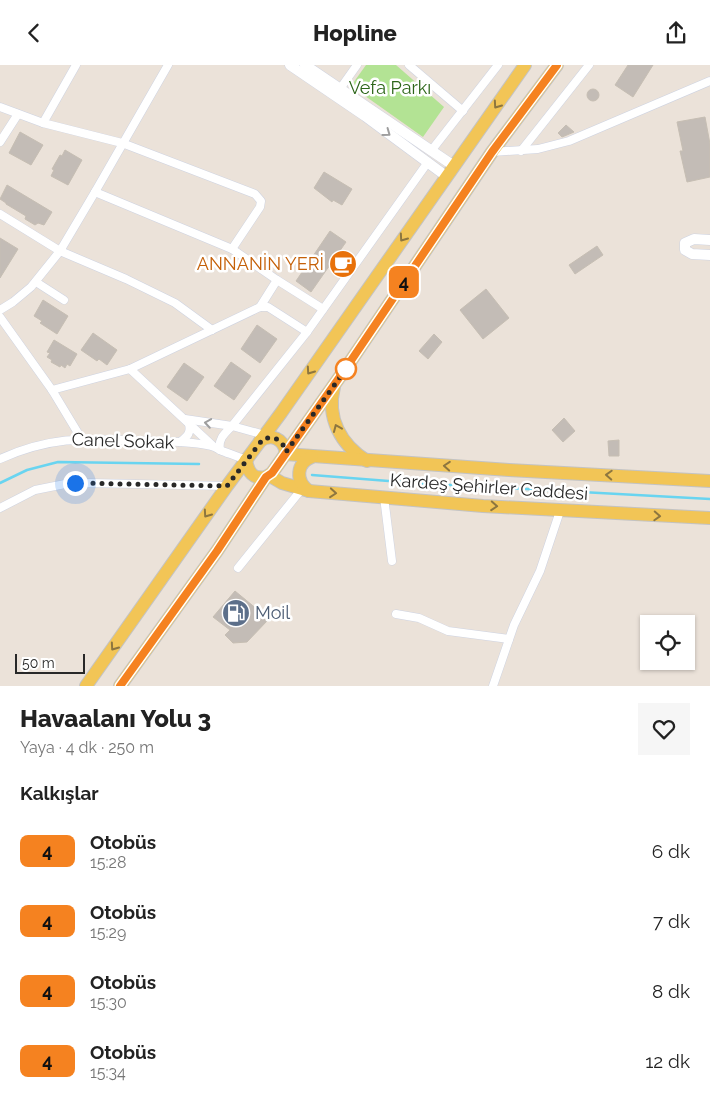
<!DOCTYPE html>
<html lang="tr">
<meta charset="utf-8">
<style>
:root{--surface:#fff;--page:#f6f6f6;--text:#222;--muted:#767676}
body{margin:0;font-family:Raleway,sans-serif;background:var(--page);color:var(--text);height:100vh;display:flex;flex-direction:column;font-size:19px;white-space:nowrap}
*{box-sizing:border-box;margin:0}
p{font-size:16px;color:var(--muted)}
.icon{flex:none;width:28px;height:28px;fill:none;stroke:currentColor;stroke-width:2;stroke-linecap:round;stroke-linejoin:round}
.map{position:relative;height:621px;overflow:hidden}
.panel{display:flex;flex-direction:column;background:var(--surface);flex:1}
.panel>*{flex:none}
.badge{padding:0 10px;border-radius:8px;font-size:18px;line-height:32px}
.fabs{position:absolute;left:640px;top:550px;display:grid;gap:10px}
.fabs a{display:grid;place-items:center;width:55px;height:55px;border-radius:0px;background:var(--surface);box-shadow:0 1px 4px #0004;font-size:25px}
.scale{position:absolute;left:15px;bottom:12px;width:70px;box-sizing:border-box;padding-left:5px;border:2px solid #282828;border-top:0;font-size:14px;line-height:18px;white-space:nowrap;color:#282828;-webkit-text-stroke:4px #fff;paint-order:stroke}
.you{position:absolute;width:25px;height:25px;margin:-12px;border:4px solid #fff;border-radius:50%;background:#1a73e8;box-shadow:0 0 0 8px #1a73e833}
.map>.badge{position:absolute;translate:-50% -50%;box-shadow:0 0 0 2px #fff}
h2{padding:0 20px;font-size:19px;line-height:45px}
.round{display:grid;place-items:center;flex:none;width:52px;height:52px;border-radius:0px;background:var(--page)}
.headline{display:flex;align-items:center;justify-content:space-between;height:85px;padding:0 20px}
h1{font-size:24px;font-weight:800;line-height:38px}
ul{padding:0;list-style:none}
li{display:flex;align-items:center;gap:15px;height:70px;padding:0 20px}
li div{flex:1}
li b{display:block;font-size:19px}
li em{font-style:normal}
li .badge{min-width:55px;font-weight:700;text-align:center}
header{display:flex;justify-content:space-between;align-items:center;height:65px;padding:0 20px;background:var(--surface);font-size:22px;font-weight:800}
.map>svg:first-child{display:block}
.green{fill:#b3e394}
.lines{fill:none;stroke-linecap:round;stroke-linejoin:round}
.stream{stroke:#69d4f0;stroke-width:2.5}
.building{fill:#c3bcb6;stroke:#c6beb3}
.minor-casing{stroke:#ced3e1;stroke-width:9}
.tertiary-casing{stroke:#ced3e1;stroke-width:11}
.primary-casing{stroke:#c3c3c3;stroke-width:14}
.minor{stroke:#fff;stroke-width:8}
.tertiary{stroke:#fff;stroke-width:10}
.primary{stroke:#f2c556;stroke-width:12}
.oneway{stroke:#8d763f}
.oneway2{stroke:#9e9e9e}
.line-casing{stroke:#fff;stroke-width:11}
.line{stroke:#f58220;stroke-width:8}
.walk{stroke:#282828;stroke-width:5;stroke-dasharray:0 9}
.stop-dot{fill:#fff;stroke:#f58220;stroke-width:2.5}
.labels{text-anchor:middle;stroke-width:5;stroke-linejoin:round;paint-order:stroke}
.park-label{font-size:18px;fill:#2c6518;stroke:#fff}
.food-label{font-size:18px;fill:#c56008;stroke:#fff;text-anchor:end}
.street-label{font-size:18px;fill:#282828;stroke:#fff}
.service-label{font-size:18px;fill:#4e5e75;stroke:#fff;text-anchor:start}
</style>
<header><svg class="icon" aria-label="back" viewBox="0 0 24 24"><path d="M15 5l-7 7 7 7"/></svg>Hopline<svg class="icon" aria-label="share" viewBox="0 0 24 24"><path d="M12 15V3M7 8l5-5 5 5M5 13v7h14v-7"/></svg></header>
<div class="map">
<svg width="710" height="621" viewBox="0 0 710 621">
<rect width="100%" height="100%" fill="#ebe2d9"/>
<polygon class="green" points="366,0 396,0 444,42 423,72 351,21"/>
<g class="lines">
<g class="stream">
<polyline points="312,410 414,418 710,434"/>
<polyline points="0,418 27,405 58,397 199,399"/>
</g>
</g>
<g class="building">
<polygon points="628,0 653,0 633,32 615,20"/>
<circle cx="593" cy="30" r="6"/>
<polygon points="705,52 710,79 710,112 687,117 680,86 683,86 677,57"/>
<polygon points="566,60 574,67 562,72 558,68"/>
<polygon points="20,67 43,80 31,100 9,88"/>
<polygon points="65,85 82,95 68,120 51,111 54,105 52,104 60,90 62,91"/>
<polygon points="324,107 352,124 342,140 333,135 332,137 314,123"/>
<polygon points="7,120 52,147 44,160 38,158 35,160 25,154 26,151 6,139 6,138 0,134"/>
<polygon points="330,166 346,177 311,227 296,216"/>
<polygon points="0,173 18,184 0,213"/>
<polygon points="597,181 603,190 575,209 569,200"/>
<polygon points="486,224 509,253 483,274 460,245"/>
<polygon points="43,235 68,251 57,269 40,258 42,256 34,251"/>
<polygon points="257,260 277,274 260,298 241,284"/>
<polygon points="93,268 117,285 107,300 99,294 97,296 81,285"/>
<polygon points="434,269 442,277 428,294 419,286"/>
<polygon points="54,275 77,289 70,301 67,299 65,303 61,300 60,302 51,297 52,295 47,292 50,288 47,287"/>
<polygon points="231,297 251,311 234,335 214,321"/>
<polygon points="184,298 204,312 187,336 167,322"/>
<polygon points="564,353 575,366 563,377 552,365"/>
<polygon points="619,375 619,391 609,391 608,376"/>
<polygon points="235,526 258,545 257,547 267,556 247,577 233,578 225,570 230,565 213,552"/>
</g>
<g class="lines">
<g class="minor-casing">
<g id="minor">
<polyline points="409,0 463,46"/>
<polyline points="340,24 357,0"/>
<polyline points="0,42 43,58 122,78 255,129 261,136 260,142 232,184"/>
<polyline points="43,58 76,0"/>
<polyline points="0,77 18,49"/>
<polyline points="431,86 498,0"/>
<polyline points="521,86 589,0"/>
<polyline points="492,87 538,84 569,76 710,16"/>
<polyline points="95,127 232,184 277,215 260,242"/>
<polyline points="0,149 60,186 126,214 175,238 212,265"/>
<polyline points="277,215 323,244"/>
<polyline points="36,217 64,235"/>
<polyline points="0,245 13,237 31,222 60,186 95,127 168,0"/>
<polyline points="0,252 52,325 81,373"/>
<polyline points="130,304 260,242 268,242 307,267"/>
<polyline points="52,325 130,304 213,381"/>
<polyline points="185,354 232,361 265,370"/>
<path d="M180 377C188 371 191 368 189 358"/>
<path d="M220 385C218 374 224 369 232 361L307 267 428 97"/>
<path d="M0 394C56 369 91 374 150 376 170 377 192 376 211 381 215 382 218 384 222 386 230 389 239 392 247 395"/>
<polyline points="384,432 392,496"/>
<polyline points="0,443 35,425 65,419 91,418 227,421"/>
<polyline points="238,503 301,425"/>
<polyline points="396,549 419,553 448,566 509,574"/>
<polyline points="493,621 514,560 540,506 560,446"/>
</g>
</g>
<g class="tertiary-casing">
<g id="tertiary">
<polyline points="290,0 365,51 446,111"/>
<polyline points="305,0 454,101"/>
<polyline points="710,175 694,174 685,178 685,185 692,189 710,190"/>
</g>
</g>
<g class="primary-casing">
<g id="primary">
<path d="M334 322C326 353 341 380 367 396"/>
<path d="M260 376C272 368 283 374 286 387"/>
<polyline points="285,389 509,405 710,416"/>
<path d="M246 395C248 407 253 415 266 412L272 408 346 303 492 87 557 0"/>
<polyline points="270,411 282,418 309,426 483,441 710,453"/>
<path d="M309 426C295 416 296 398 312 392"/>
<polyline points="86,621 227,421 281,348 525,0"/>
<polyline points="120,621 217,486 266,412"/>
</g>
</g>
<use href="#minor" class="minor"/>
<use href="#tertiary" class="tertiary"/>
<use href="#primary" class="primary"/>
</g>
<defs><path id="oneway-chevron" d="M-2-3.5L2.5 0L-2 3.5" fill="none" stroke-width="1.6" stroke-linecap="round" stroke-linejoin="round" transform="scale(1.25)"/></defs>
<g class="oneway">
<use href="#oneway-chevron" transform="translate(497 40) rotate(125)"/>
<use href="#oneway-chevron" transform="translate(403 173) rotate(125)"/>
<use href="#oneway-chevron" transform="translate(310 306) rotate(125)"/>
<use href="#oneway-chevron" transform="translate(337 363) rotate(-113)"/>
<use href="#oneway-chevron" transform="translate(447 401) rotate(-176)"/>
<use href="#oneway-chevron" transform="translate(609 410) rotate(-177)"/>
<use href="#oneway-chevron" transform="translate(333 428) rotate(5)"/>
<use href="#oneway-chevron" transform="translate(494 441) rotate(4)"/>
<use href="#oneway-chevron" transform="translate(207 449) rotate(125)"/>
<use href="#oneway-chevron" transform="translate(657 451) rotate(3)"/>
<use href="#oneway-chevron" transform="translate(114 582) rotate(125)"/>
</g>
<g class="oneway2">
<use href="#oneway-chevron" transform="translate(387 68) rotate(36)"/>
<use href="#oneway-chevron" transform="translate(208 358) rotate(-171)"/>
</g>
<g class="lines">
<g class="line-casing">
<polyline id="line" points="120,621 217,486 266,412 272,408 346,303 492,87 557,0"/>
</g>
<use href="#line" class="line"/>
<path class="walk" d="M75 418 227 421 263 374C275 370 283 376 286 387L346 304"/>
</g>
<defs>
<g id="cafe-disc" transform="scale(1.4375)"><circle r="9.5" fill="#e8710a" stroke="#fff"/><path d="M-5.5-4.5H6V0H3Q3 3.5 0 3.5H-2.5Q-5.5 3.5-5.5 0ZM3-3.2v2h1.7v-2ZM-6 4.5H4V6H-6Z" fill="#fff"/></g>
<g id="fuel-disc" transform="scale(1.4375)"><circle r="9.5" fill="#5c6f8a" stroke="#fff"/><path d="M-5.5-6h7V0h2V4h1.3V-2.5L3-4.5l.8-.8L6-3V5H2.5V1h-1V6h-7ZM-4.2-4.7v3.2H.2V-4.7Z" fill="#fff"/></g>
</defs>
<g fill-rule="evenodd">
<use href="#cafe-disc" x="343" y="199"/>
<use href="#fuel-disc" x="236" y="548"/>
</g>
<circle class="stop-dot" cx="346" cy="304" r="10"/>
<g class="labels">
<g class="park-label">
<text x="390" y="29">Vefa Parkı</text>
</g>
<g class="food-label">
<text x="324" y="205">ANNANİN YERİ</text>
</g>
<g class="street-label">
<text transform="translate(123 376) rotate(2)" y="6">Canel Sokak</text>
<text transform="translate(489 422) rotate(4)" y="6">Kardeş Şehirler Caddesi</text>
</g>
<g class="service-label">
<text x="255" y="554">Moil</text>
</g>
</g>
</svg>
<div class="fabs">
<a><svg class="icon" aria-label="locate" viewBox="0 0 24 24"><circle cx="12" cy="12" r="6"/><path d="M12 2v4M12 18v4M2 12h4M18 12h4"/></svg></a>
</div>
<div class="scale">50 m</div>
<div class="you" style="left:75px;top:418px"></div>
<b class="badge" style="left:404px;top:217px;background:#f58220;color:#111">4</b>
</div>
<section class="panel">
<div class="headline"><div><h1>Havaalanı Yolu 3</h1><p>Yaya · 4 dk · 250 m</p></div><a class="round"><svg class="icon" aria-label="heart" viewBox="0 0 24 24"><path d="M12 20l-8-8c-3-5 5-10 8-4 3-6 11-1 8 4z"/></svg></a></div>
<h2>Kalkışlar</h2>
<ul>
<li><span class="badge" style="background:#f58220;color:#111">4</span><div><b>Otobüs</b><p>15:28</p></div><em>6 dk</em></li>
<li><span class="badge" style="background:#f58220;color:#111">4</span><div><b>Otobüs</b><p>15:29</p></div><em>7 dk</em></li>
<li><span class="badge" style="background:#f58220;color:#111">4</span><div><b>Otobüs</b><p>15:30</p></div><em>8 dk</em></li>
<li><span class="badge" style="background:#f58220;color:#111">4</span><div><b>Otobüs</b><p>15:34</p></div><em>12 dk</em></li>
</ul>
</section>
